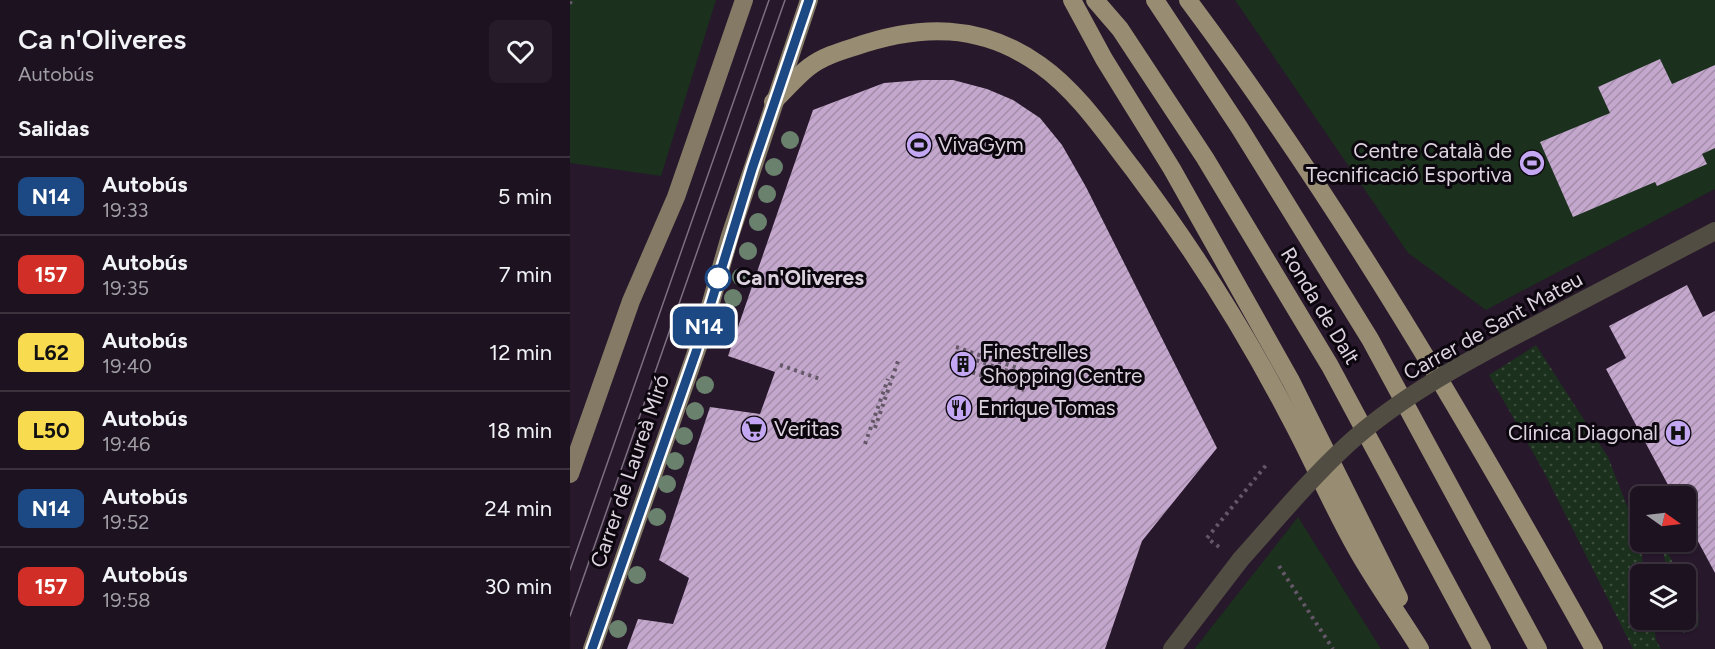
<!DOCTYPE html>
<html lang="es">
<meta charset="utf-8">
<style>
:root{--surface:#1d1220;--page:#251b29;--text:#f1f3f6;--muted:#a09ea5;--line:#3b323e}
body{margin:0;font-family:Figtree,sans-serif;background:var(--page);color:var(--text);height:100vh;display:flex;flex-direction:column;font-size:22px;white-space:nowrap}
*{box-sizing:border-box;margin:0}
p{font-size:20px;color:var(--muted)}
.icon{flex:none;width:33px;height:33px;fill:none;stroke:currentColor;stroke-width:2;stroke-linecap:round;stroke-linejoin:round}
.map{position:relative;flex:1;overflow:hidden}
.panel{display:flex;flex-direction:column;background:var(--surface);width:570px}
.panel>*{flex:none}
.badge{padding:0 12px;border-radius:9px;font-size:21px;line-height:39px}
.needle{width:39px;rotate:104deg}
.controls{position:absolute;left:1060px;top:486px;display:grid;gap:12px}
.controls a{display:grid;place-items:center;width:66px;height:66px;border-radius:9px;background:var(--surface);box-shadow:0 2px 4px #0004,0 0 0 2px var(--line);font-size:30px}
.map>.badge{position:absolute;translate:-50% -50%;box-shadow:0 0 0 3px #fff}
h2{padding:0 18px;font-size:22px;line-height:54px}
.round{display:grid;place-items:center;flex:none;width:63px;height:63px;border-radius:9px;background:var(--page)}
.overview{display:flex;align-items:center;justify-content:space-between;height:102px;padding:0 18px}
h1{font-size:28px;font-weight:600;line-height:45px}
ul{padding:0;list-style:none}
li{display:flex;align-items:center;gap:18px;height:78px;padding:0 18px;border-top:2px solid var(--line)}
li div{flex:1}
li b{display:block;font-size:22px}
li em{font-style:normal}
li .badge{min-width:66px;font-weight:700;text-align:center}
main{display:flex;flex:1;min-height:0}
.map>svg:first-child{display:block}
.green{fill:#1b301d}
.garden{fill:url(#garden-dots)}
.building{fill:url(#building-hatch)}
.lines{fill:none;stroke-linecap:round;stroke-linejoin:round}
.path{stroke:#645768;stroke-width:4;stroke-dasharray:3 4.5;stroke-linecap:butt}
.street{stroke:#524d42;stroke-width:18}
.primary{stroke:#847a65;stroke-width:18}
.highway{stroke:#988c72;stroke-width:18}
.tram{stroke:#7d7181;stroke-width:1.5}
.street-bridge{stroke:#524d42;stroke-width:18}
.tree{fill:#6a816d}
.line-casing{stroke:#fff;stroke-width:14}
.line{stroke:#1c4883;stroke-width:9}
.stop-dot{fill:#fff;stroke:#1c4883;stroke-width:3}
.labels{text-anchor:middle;stroke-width:6;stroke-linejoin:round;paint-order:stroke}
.poi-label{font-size:21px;fill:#dcd3df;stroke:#0c060e;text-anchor:start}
.stop-label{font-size:21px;font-weight:bold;fill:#dcd3df;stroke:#0c060e;text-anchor:start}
.street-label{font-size:21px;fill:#dcd3df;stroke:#0c060e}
</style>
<main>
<section class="panel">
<div class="overview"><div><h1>Ca n'Oliveres</h1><p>Autobús</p></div><a class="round"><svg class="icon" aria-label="heart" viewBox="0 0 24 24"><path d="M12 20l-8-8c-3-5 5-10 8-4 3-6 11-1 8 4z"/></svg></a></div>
<h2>Salidas</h2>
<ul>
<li><span class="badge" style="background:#1c4883;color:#fff">N14</span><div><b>Autobús</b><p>19:33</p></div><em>5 min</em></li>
<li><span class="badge" style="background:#d02e26;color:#fff">157</span><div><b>Autobús</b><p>19:35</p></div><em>7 min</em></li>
<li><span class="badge" style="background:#f9db4f;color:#111">L62</span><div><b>Autobús</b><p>19:40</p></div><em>12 min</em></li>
<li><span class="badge" style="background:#f9db4f;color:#111">L50</span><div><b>Autobús</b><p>19:46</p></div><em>18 min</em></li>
<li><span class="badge" style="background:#1c4883;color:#fff">N14</span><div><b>Autobús</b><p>19:52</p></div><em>24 min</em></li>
<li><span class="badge" style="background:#d02e26;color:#fff">157</span><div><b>Autobús</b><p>19:58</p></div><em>30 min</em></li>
</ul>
</section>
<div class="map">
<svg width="1145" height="649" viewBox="0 0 1145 649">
<defs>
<pattern id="garden-dots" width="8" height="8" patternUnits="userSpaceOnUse" patternTransform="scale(1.5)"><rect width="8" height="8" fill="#1b301d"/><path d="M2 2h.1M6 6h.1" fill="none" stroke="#3c4d3d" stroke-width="1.8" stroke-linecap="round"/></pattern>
<pattern id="building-hatch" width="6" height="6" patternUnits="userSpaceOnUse" patternTransform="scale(1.5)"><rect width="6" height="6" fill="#c3a7cc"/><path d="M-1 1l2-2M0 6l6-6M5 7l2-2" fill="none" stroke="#a38daa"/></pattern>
</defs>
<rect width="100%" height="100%" fill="#27182b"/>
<g class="green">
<polygon points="0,0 146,0 91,176 0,163"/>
<polygon points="665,0 1145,0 1145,189 916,310 838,253"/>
<polygon points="728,517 811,649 625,649 626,647"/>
</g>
<g class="garden">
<polygon points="966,345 1038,457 1068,534 1075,574 1071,574 1071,620 1083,620 1086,640 1091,649 1063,649 974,472 919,375"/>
<polygon points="1092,542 1109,574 1097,574"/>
<polygon points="1116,588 1129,613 1128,627 1114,633 1103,623 1102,620 1116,620"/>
</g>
<g class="building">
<polygon points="1090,59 1102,84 1145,65 1145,148 1132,154 1137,164 1087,186 1085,182 1003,217 970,142 1040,113 1028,87"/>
<polygon points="352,80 383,80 417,89 443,100 470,118 492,145 516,187 647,448 572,541 535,649 57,649 68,619 103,624 116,587 119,578 89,560 140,407 190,414 205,372 158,356 243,110 314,83"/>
<polygon points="1117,285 1133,317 1145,311 1145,573 1116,519 1116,496 1104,496 1036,369 1056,358 1039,326"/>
</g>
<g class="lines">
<g class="path">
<polyline points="0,4 1,0"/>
<polyline points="386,347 459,372"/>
<polyline points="385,353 458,378"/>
<polyline points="210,365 250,379"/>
<polyline points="381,365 454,390"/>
<polyline points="305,428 328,361"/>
<polyline points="295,444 318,379"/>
<polyline points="649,547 637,538 697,464"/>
<polyline points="709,566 763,649"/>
</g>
<g class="street">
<polyline points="960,328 1145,231"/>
<polyline points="602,649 671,559"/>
</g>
<g class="primary">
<polyline points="0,474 61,301 106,197 174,0"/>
<polyline points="22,649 130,341 160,236 239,0"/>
</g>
<g class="highway">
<polyline points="502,0 534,59 602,169 721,381 829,598"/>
<polyline points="525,0 550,29 635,158 760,366 912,649"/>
<polyline points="585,0 669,127 800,339 968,649"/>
<path d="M618 0C771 205 900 426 1024 649"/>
<path d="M203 102C215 91 226 77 239 67 252 57 268 52 284 47 350 24 411 23 470 65 508 92 535 133 563 169 621 246 673 328 718 414 742 458 761 504 786 548 805 582 829 615 850 649"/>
</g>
<g class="tram">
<polyline points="0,570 199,0"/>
<polyline points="0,616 215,0"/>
</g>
<path class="street-bridge" d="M671 559C706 520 739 480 778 444 831 396 897 361 960 328"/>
</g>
<g class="tree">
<circle cx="220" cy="140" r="9"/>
<circle cx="204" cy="167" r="9"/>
<circle cx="197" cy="194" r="9"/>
<circle cx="188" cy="222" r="9"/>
<circle cx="178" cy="251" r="9"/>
<circle cx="171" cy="277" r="9"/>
<circle cx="163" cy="298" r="9"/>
<circle cx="135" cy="385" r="9"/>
<circle cx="125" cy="411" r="9"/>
<circle cx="114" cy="436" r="9"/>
<circle cx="105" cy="461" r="9"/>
<circle cx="97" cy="484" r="9"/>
<circle cx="87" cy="517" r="9"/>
<circle cx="67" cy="575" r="9"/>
<circle cx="48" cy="629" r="9"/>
</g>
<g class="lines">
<g class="line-casing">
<polyline id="line" points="22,649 126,352 182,169 239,0"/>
</g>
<use href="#line" class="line"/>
</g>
<defs>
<g id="stadium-disc" transform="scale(1.35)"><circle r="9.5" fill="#c3a7f2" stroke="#0c060e"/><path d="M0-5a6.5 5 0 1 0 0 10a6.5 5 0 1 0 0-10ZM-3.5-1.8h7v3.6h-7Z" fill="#111"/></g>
<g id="building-disc" transform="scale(1.35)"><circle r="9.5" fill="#c3a7f2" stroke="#0c060e"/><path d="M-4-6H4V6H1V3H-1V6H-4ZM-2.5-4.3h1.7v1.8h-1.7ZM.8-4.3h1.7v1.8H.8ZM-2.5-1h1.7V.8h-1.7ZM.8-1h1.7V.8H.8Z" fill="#111"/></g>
<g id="restaurant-disc" transform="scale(1.35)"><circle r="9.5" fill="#c3a7f2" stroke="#0c060e"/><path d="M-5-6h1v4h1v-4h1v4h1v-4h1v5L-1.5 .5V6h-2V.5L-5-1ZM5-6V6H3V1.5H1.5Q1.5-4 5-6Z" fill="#111"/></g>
<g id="supermarket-disc" transform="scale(1.35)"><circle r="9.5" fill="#c3a7f2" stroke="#0c060e"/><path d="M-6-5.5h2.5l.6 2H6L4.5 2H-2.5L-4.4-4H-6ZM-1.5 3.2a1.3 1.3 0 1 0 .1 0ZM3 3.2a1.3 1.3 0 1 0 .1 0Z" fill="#111"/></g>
<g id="hospital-disc" transform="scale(1.35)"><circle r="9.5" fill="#c3a7f2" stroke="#0c060e"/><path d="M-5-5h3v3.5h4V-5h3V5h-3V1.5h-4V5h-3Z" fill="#111"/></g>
</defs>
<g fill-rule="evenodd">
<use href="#stadium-disc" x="349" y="145"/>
<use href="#stadium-disc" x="962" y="163"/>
<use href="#building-disc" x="393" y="364"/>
<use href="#restaurant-disc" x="389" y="408"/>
<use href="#supermarket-disc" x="184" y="429"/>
<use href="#hospital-disc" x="1108" y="433"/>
</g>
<circle class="stop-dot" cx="148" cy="278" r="12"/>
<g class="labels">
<g class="poi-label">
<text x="368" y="152">VivaGym</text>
<text x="942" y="158" text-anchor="end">Centre Català de<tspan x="942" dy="24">Tecnificació Esportiva</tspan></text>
<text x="412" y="359">Finestrelles<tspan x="412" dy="24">Shopping Centre</tspan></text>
<text x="408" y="415">Enrique Tomas</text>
<text x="204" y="436">Veritas</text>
<text x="1088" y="440" text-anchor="end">Clínica Diagonal</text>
</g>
<g class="stop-label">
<text x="166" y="285">Ca n'Oliveres</text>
</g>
<g class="street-label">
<text transform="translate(750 306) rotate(59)" y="7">Ronda de Dalt</text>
<text transform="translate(923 326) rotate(-29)" y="7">Carrer de Sant Mateu</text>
<text transform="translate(60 471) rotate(-71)" y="7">Carrer de Laureà Miró</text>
</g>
</g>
</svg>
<div class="controls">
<a><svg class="needle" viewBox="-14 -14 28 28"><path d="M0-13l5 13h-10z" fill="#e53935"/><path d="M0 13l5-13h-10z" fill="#a09ea5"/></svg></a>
<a><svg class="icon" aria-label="layers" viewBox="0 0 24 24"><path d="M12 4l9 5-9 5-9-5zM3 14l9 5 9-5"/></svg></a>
</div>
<b class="badge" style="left:134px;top:326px;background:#1c4883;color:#fff">N14</b>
</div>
</main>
